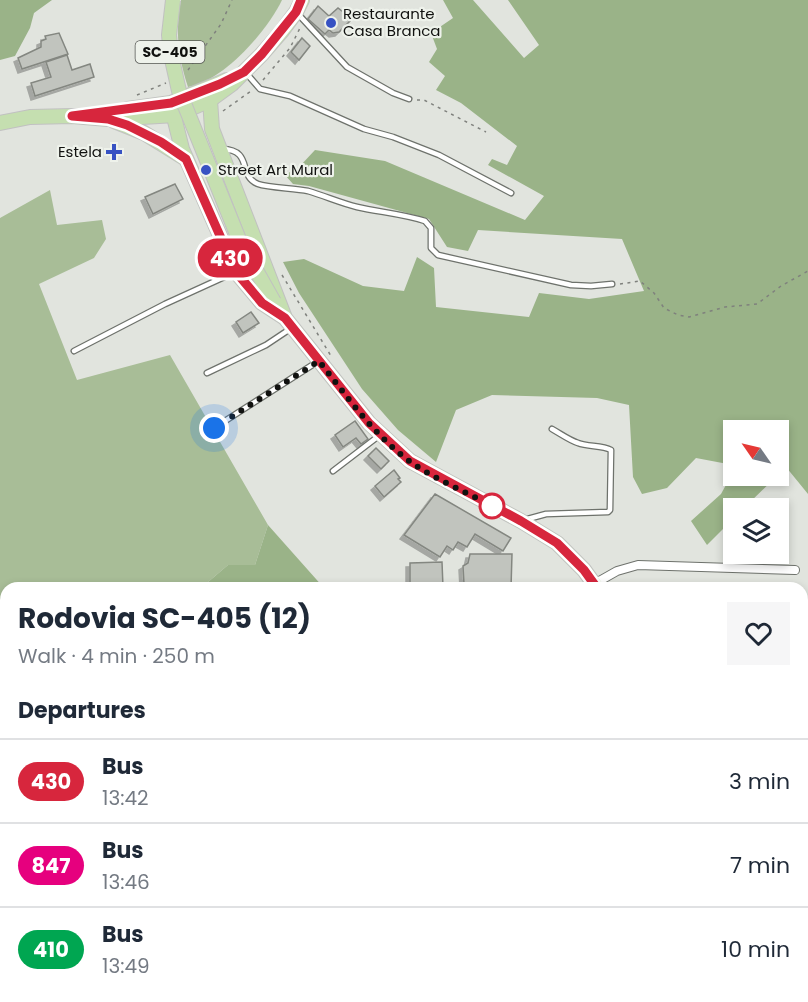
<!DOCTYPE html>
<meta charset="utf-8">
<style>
:root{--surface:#fff;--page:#f6f6f7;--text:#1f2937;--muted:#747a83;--line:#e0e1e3}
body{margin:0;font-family:Poppins,sans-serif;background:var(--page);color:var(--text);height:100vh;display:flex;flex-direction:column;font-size:22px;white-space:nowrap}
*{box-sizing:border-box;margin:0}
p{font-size:20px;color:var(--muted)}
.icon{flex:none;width:33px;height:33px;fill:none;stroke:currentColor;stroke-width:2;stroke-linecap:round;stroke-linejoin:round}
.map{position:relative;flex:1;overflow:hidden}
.panel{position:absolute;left:0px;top:582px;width:808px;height:420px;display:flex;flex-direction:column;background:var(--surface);border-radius:18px 18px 0 0;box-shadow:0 3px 9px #0003}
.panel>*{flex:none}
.badge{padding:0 12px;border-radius:20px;font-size:21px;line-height:39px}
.needle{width:39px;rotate:304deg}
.tools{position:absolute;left:723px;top:420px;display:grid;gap:12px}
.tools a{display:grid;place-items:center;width:66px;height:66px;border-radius:0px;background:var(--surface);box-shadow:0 3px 9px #0003;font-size:30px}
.you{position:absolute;width:30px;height:30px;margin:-15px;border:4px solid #fff;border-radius:50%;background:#1a73e8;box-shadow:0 0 0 9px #1a73e833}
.map>.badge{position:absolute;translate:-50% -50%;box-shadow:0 0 0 3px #fff}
h2{padding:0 18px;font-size:22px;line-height:54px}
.round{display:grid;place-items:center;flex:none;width:63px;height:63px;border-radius:0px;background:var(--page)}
.headline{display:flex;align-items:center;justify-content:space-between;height:102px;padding:0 18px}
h1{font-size:28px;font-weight:700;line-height:45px}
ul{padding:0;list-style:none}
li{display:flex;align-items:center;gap:18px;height:84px;padding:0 18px;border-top:2px solid var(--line)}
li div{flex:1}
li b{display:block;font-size:22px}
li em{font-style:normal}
li .badge{min-width:66px;font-weight:700;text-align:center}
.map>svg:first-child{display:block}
.green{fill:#a8bd97}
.forest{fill:#9ab388}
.building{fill:#c1c4be;stroke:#848781;stroke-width:1.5;filter:url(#shadow)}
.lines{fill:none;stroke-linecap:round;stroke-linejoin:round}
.lane-casing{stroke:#6e726c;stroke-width:7}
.street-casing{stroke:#6e726c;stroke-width:10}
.primary-casing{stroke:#c1c1c1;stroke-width:16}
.path{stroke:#7f817d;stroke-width:1.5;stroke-dasharray:3 4.5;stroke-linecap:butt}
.lane{stroke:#fff;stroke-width:4.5}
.street{stroke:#fff;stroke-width:8}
.primary{stroke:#c5dfb0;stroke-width:14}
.primary-bridge-casing{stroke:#c1c1c1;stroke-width:16;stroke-linecap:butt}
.primary-bridge{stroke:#c5dfb0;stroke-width:14}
.line-casing{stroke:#fff;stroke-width:14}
.line{stroke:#d7263d;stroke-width:9}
.walk{stroke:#111210;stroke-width:6;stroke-dasharray:0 10.8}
.poi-dot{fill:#3752c3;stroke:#eef2eb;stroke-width:2}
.stop-dot{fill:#fff;stroke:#d7263d;stroke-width:3}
.labels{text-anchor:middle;stroke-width:4.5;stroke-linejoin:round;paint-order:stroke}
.shield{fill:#eef2eb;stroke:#535552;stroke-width:1.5}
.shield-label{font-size:14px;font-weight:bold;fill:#111210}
.poi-label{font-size:15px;fill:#111210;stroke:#eef2eb;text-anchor:start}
</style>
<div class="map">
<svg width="808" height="1002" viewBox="0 0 808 1002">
<defs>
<filter id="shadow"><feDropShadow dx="-4" dy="4" stdDeviation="0" flood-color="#0004"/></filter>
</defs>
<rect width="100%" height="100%" fill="#e1e4de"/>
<g class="green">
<path d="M181 0H282C267 31 224 81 188 87 178 57 175 31 181 0Z"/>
<polygon points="50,190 57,225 102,220 106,239 94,258 39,284 77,380 170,355 268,525 255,565 228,565 201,588 6,588 6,996 229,996 228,1002 0,1002 0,218"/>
</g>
<g class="forest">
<polygon points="0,0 52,0 34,13 30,28 15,56 0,60"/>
<polygon points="443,0 473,0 524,58 539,45 508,0 808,0 808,494 786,467 779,474 778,430 734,430 733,465 696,458 667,488 642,494 633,477 629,405 597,398 492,395 456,410 436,462 398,430 362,389 299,293 283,262 304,259 363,286 404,291 417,257 434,268 436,307 529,317 539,293 589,299 644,291 622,239 478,230 468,251 447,247 429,219 309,186 293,184 285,175 300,166 315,150 385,161 525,220 544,196 488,165 492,159 507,165 517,146 461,103 436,90 445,76 429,62 437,49 431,33 453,18"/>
<polygon points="733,472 734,476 777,476 744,508 734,508 733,519 707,545 691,521 721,494"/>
<polygon points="268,525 324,588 201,588 228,565 255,565"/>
<polygon points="229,996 303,996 392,1002 228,1002"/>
</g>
<g class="building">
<polygon points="318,6 329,16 338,8 352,19 339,32 333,33 329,30 325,34 308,19"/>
<polygon points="59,33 68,54 22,69 18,58 41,47 41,41 46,39 45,36"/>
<polygon points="302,38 310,46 299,60 291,52"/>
<polygon points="67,55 72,70 90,64 94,77 35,96 31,83 51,77 46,62"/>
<polygon points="175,184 183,199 153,214 145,197"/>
<polygon points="251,312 259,323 243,333 236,322"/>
<polygon points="355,421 368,439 361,444 356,438 343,447 335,435"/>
<polygon points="376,448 389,461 381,469 368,456"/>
<polygon points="394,470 400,478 398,479 401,482 384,497 375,486"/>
<polygon points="435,494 511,538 503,551 475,534 467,547 458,542 453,550 447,546 440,557 404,535"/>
<polygon points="470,554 512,554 511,588 467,588 464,584 463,566 468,563"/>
<polygon points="442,562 443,587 410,587 410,563"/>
<rect x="805" y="861" width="3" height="19"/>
<rect x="806" y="885" width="2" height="24"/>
<polygon points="808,949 808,962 804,963 802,950"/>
</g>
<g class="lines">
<g class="lane-casing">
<g id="lane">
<polyline points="298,14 347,67 393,93 409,99"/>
<polyline points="246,73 260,89 290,96 364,129 393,137 439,155 511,193"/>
<path d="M222 149C254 150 237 176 258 184 269 188 294 188 308 191 325 196 341 203 357 207 379 212 403 214 425 221L431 228V248L438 255 571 285 591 286 612 284"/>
<polyline points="74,351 165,304 233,273"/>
<polyline points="207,373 266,345 290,329"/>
<polyline points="214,428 317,362"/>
<polyline points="333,471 380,435"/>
<path d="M524 520 546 514 608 512 610 510 611 450C602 445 588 447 578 443 569 440 561 434 552 429"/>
<polyline points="802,850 808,849"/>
<polyline points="802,970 808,970"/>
</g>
</g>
<g class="street-casing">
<g id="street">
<polyline points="594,584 617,571 638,565 795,570"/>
<polyline points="802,640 808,640"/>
<polyline points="802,757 808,757"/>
</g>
</g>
<g class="primary-casing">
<g id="primary">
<polyline points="210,100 212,129 285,318 369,423 410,461 521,521 557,543 584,570 597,588"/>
<polyline points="177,108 175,121 182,149 236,272 262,303 285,318"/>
<polyline points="128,109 171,103 227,80"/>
<polyline points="114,121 144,133 186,159"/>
<polyline points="0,123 30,117 72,116 108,119 176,115 210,100 232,84 262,54 282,31 296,12 302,0"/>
<polyline points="802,991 808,997"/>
</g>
</g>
<g class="path">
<polyline points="188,70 221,24 232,0"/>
<polyline points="263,80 290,48 300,28"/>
<polyline points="137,95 166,83"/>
<polyline points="417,100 424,100 486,132"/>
<polyline points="223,111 251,91"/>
<polyline points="282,275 331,356"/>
<polyline points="620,284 640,281 654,293 664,308 678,315 689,317 725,307 757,304 781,286 808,271"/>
</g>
<use href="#lane" class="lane"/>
<use href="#street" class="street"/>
<use href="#primary" class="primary"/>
<g class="primary-bridge-casing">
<polyline id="primary-bridge" points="173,0 169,35 171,55 179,91 240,242 274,302"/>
</g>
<use href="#primary-bridge" class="primary-bridge"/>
</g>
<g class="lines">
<g class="line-casing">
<polyline id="line" points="301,0 296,12 262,54 244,72 220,84 171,103 72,116 108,119 127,125 161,142 186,159 236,272 262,303 285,318 369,423 410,461 521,521 557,543 584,570 597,588"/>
</g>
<use href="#line" class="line"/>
<path class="walk" d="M214 428 319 361C346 395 372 433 408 460 433 479 465 491 492 506"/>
</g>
<g class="poi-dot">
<circle cx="331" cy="23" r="6"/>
<path d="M111 143h6v6h6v6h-6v6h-6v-6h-6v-6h6z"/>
<circle cx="206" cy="170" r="6"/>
</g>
<circle class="stop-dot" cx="492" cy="506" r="12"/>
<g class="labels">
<rect class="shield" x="135.5" y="41" width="69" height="22" rx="4.5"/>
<g class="shield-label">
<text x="170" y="57">SC-405</text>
</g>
<g class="poi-label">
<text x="343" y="19">Restaurante<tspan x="343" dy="17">Casa Branca</tspan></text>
<text x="102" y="157" text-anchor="end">Estela</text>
<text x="218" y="175">Street Art Mural</text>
</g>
</g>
</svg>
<div class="tools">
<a><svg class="needle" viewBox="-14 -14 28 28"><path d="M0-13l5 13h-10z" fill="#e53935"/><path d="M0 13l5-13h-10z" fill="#747a83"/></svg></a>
<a><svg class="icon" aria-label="layers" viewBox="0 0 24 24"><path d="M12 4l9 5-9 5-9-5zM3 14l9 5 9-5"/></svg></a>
</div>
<div class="you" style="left:214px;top:428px"></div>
<b class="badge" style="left:230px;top:258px;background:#d7263d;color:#fff">430</b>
<section class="panel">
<div class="headline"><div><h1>Rodovia SC-405 (12)</h1><p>Walk · 4 min · 250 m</p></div><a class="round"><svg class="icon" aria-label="heart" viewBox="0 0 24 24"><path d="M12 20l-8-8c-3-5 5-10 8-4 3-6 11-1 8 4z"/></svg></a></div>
<h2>Departures</h2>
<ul>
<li><span class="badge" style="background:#d7263d;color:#fff">430</span><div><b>Bus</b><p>13:42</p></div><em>3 min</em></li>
<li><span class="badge" style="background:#e6007e;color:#fff">847</span><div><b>Bus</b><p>13:46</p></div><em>7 min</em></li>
<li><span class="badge" style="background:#00a651;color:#fff">410</span><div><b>Bus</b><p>13:49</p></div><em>10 min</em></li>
</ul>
</section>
</div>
